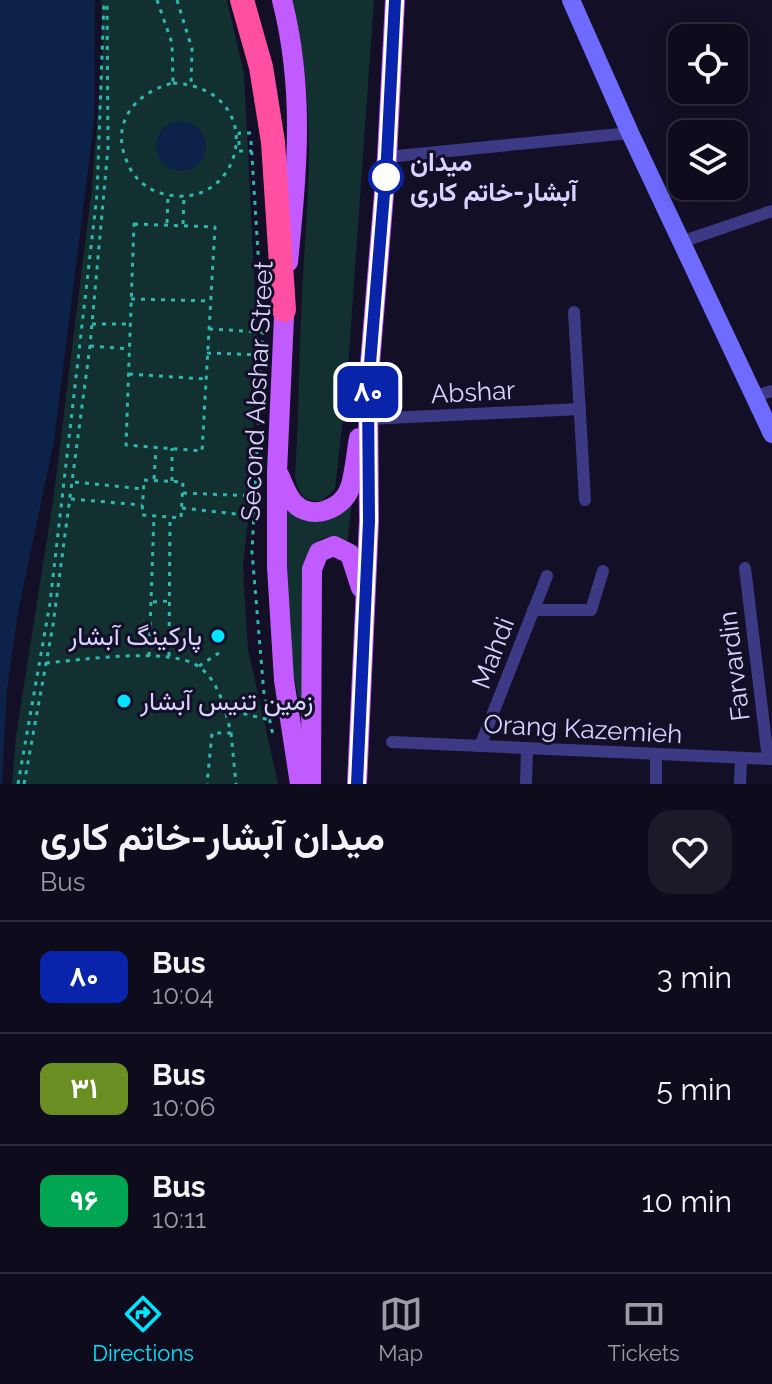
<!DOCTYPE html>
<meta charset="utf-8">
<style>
:root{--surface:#0e0b1c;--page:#1c1929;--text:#f1f3f6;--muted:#9b9ba3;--line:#2e2b3b;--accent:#00e5ff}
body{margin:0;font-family:Raleway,Vazirmatn,sans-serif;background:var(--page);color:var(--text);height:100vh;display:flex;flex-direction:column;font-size:30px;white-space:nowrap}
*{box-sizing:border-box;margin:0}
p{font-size:26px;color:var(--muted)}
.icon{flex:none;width:44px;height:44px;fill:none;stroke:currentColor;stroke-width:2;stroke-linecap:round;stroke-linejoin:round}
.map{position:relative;height:784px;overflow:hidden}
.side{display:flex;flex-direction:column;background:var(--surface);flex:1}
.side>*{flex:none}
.badge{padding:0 16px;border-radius:12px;font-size:28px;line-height:52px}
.tools{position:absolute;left:668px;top:24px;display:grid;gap:16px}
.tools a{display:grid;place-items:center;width:80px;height:80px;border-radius:16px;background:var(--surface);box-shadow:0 4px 20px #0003,0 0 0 2px var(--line);font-size:40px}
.map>.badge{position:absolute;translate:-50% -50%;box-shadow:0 0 0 4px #fff}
.round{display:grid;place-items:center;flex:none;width:84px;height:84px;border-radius:24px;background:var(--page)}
.head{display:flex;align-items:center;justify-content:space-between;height:136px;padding:0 40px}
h1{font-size:38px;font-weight:700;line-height:60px}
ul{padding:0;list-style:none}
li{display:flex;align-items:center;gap:24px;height:112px;padding:0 40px;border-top:2px solid var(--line)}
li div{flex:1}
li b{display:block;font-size:30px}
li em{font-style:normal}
li .badge{min-width:88px;font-weight:700;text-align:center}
.dock{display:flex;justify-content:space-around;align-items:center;height:112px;border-top:2px solid var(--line);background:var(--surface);font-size:22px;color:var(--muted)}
.dock a{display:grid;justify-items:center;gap:4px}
.dock .on{color:var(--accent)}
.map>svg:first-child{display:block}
.green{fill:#12302f}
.water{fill:#0c2248}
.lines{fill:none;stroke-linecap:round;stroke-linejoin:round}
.path{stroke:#2fb8b0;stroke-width:3;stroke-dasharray:4 6;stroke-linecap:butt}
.street{stroke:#3d3a85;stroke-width:12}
.secondary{stroke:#6f6bff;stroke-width:18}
.primary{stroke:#c25bff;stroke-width:20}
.highway{stroke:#ff4fa3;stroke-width:24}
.line-casing{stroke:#fff;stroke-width:18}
.line{stroke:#0924aa;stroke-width:12}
.stop-dot{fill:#fff;stroke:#0924aa;stroke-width:4}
.poi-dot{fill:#00e5ff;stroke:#130f26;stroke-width:3}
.labels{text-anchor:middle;stroke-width:6;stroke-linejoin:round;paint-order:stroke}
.stop-label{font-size:26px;font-weight:bold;fill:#d9d4ff;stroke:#130f26;text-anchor:start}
.street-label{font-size:26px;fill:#d9d4ff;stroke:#130f26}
.poi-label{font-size:26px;fill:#d9d4ff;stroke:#130f26;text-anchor:end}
</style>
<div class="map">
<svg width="772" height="784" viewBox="0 0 772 784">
<rect width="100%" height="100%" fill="#130f26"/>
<g class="green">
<polygon points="101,0 227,0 244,74 257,334 250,503 243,565 245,603 248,649 278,784 12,784 16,736 54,494 92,187 103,48"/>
<path d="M291 0H374L347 382 335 489 322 501C304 502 298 494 295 477 299 416 299 354 302 293 308 189 318 104 291 0Z"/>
<path d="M352 504 347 542C332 533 323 536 310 547L306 656V732L288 650 285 508Z"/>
</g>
<g class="water">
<polygon points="0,0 95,0 94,122 54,441 18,612 7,690 2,784 0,784"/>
<circle cx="181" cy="146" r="25"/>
</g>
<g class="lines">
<g class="path">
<polyline points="157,0 172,43 173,82"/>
<polyline points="177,0 192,49 191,83"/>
<path d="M173 83C271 88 245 214 164 194 149 191 134 179 128 164 109 124 134 93 173 83Z"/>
<polyline points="251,133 239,133 239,151 252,151"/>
<polyline points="251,141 263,332 252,552 264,694 273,735"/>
<polyline points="167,223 168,195"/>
<polygon points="134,224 215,227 202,451 126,445"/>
<polyline points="183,224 184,196"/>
<polyline points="131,299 211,301"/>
<polyline points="92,324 130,324"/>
<polyline points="209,329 263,332"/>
<polyline points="90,346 130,349"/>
<polyline points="207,353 262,355"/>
<polyline points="129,374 205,379"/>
<polyline points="154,479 156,447"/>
<polygon points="144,480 183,482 181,518 142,515"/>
<polyline points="172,481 172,448"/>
<polyline points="75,482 143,489"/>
<polyline points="183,493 255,496"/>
<polyline points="71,499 142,505"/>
<polyline points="182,508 254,516"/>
<polyline points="153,602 169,601"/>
<polyline points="149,656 154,516"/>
<polyline points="169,656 170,517"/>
<path d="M46 663C81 660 172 646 199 667 220 682 225 710 231 733H212L207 784"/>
<polyline points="199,666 219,653"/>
<polyline points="224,709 270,720"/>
<polyline points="231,733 236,784"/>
<polyline points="18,784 50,603 97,195 104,0"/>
<polyline points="24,784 53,625 90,346 108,147 107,0"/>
</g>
<g class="street">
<polyline points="387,157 630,133"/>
<polyline points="681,242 772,211"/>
<polyline points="574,312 585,500"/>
<polyline points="754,396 772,391"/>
<polyline points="368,419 580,409"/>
<polyline points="745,568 768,759"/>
<polyline points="533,610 591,610 603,571"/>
<polyline points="392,742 772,759"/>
<polyline points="480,746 547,576"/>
<polyline points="526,784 527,748"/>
<polyline points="656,784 656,755"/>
<polyline points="740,784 741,760"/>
</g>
<polyline class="secondary" points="571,0 630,133 772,434"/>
<g class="primary">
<path d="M282 0C305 90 297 171 288 262"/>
<polyline points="285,294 277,472 277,567 284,680 300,784"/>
<path d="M279 475C283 483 287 496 294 503 311 521 342 510 350 488 355 473 356 454 359 438"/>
<polyline points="311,784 312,569 319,552 334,546 350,554 361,588"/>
<polyline points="357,784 369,521 368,388 387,157 395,0"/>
</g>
<polyline class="highway" points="242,0 261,67 273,142 284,310"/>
</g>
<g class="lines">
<g class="line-casing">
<polyline id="line" points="357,784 369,521 368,388 387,157 395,0"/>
</g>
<use href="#line" class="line"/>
</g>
<circle class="stop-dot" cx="386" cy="177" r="16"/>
<g class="poi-dot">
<circle cx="218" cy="636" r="8"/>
<circle cx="124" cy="701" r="8"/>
</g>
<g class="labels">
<g class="stop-label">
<text x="410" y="171">میدان<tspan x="410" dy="30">آبشار-خاتم کاری</tspan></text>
</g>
<g class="street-label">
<text transform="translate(257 391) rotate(-87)" y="9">Second Abshar Street</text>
<text transform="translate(473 392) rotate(-3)" y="9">Abshar</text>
<text transform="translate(493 653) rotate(-69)" y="9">Mahdi</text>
<text transform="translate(734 666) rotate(-97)" y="9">Farvardin</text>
<text transform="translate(583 729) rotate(3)" y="9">Orang Kazemieh</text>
</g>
<g class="poi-label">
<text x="202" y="645">پارکینگ آبشار</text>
<text x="140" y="710" text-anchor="start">زمین تنیس آبشار</text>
</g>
</g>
</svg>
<div class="tools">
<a><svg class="icon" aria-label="locate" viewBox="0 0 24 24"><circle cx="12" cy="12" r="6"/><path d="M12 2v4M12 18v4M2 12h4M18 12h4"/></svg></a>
<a><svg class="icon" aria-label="layers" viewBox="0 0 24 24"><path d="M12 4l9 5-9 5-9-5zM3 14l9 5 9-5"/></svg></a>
</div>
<b class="badge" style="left:368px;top:392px;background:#0924aa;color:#fff">۸۰</b>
</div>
<section class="side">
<div class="head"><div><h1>میدان آبشار-خاتم کاری</h1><p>Bus</p></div><a class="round"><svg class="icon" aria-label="heart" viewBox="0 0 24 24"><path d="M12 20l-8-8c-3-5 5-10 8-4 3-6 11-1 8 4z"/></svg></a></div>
<ul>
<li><span class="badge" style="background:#0924aa;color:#fff">۸۰</span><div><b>Bus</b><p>10:04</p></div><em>3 min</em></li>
<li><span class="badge" style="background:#6b8e23;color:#fff">۳۱</span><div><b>Bus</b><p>10:06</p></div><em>5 min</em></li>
<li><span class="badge" style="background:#00a651;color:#fff">۹۶</span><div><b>Bus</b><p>10:11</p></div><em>10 min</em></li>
</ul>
</section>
<nav class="dock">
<a class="on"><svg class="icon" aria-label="directions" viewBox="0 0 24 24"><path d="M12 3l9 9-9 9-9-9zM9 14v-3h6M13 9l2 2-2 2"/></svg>Directions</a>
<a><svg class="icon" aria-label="map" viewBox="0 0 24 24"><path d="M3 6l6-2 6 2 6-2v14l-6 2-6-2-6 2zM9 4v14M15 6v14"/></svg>Map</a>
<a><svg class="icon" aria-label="tickets" viewBox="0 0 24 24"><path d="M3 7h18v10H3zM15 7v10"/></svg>Tickets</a>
</nav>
